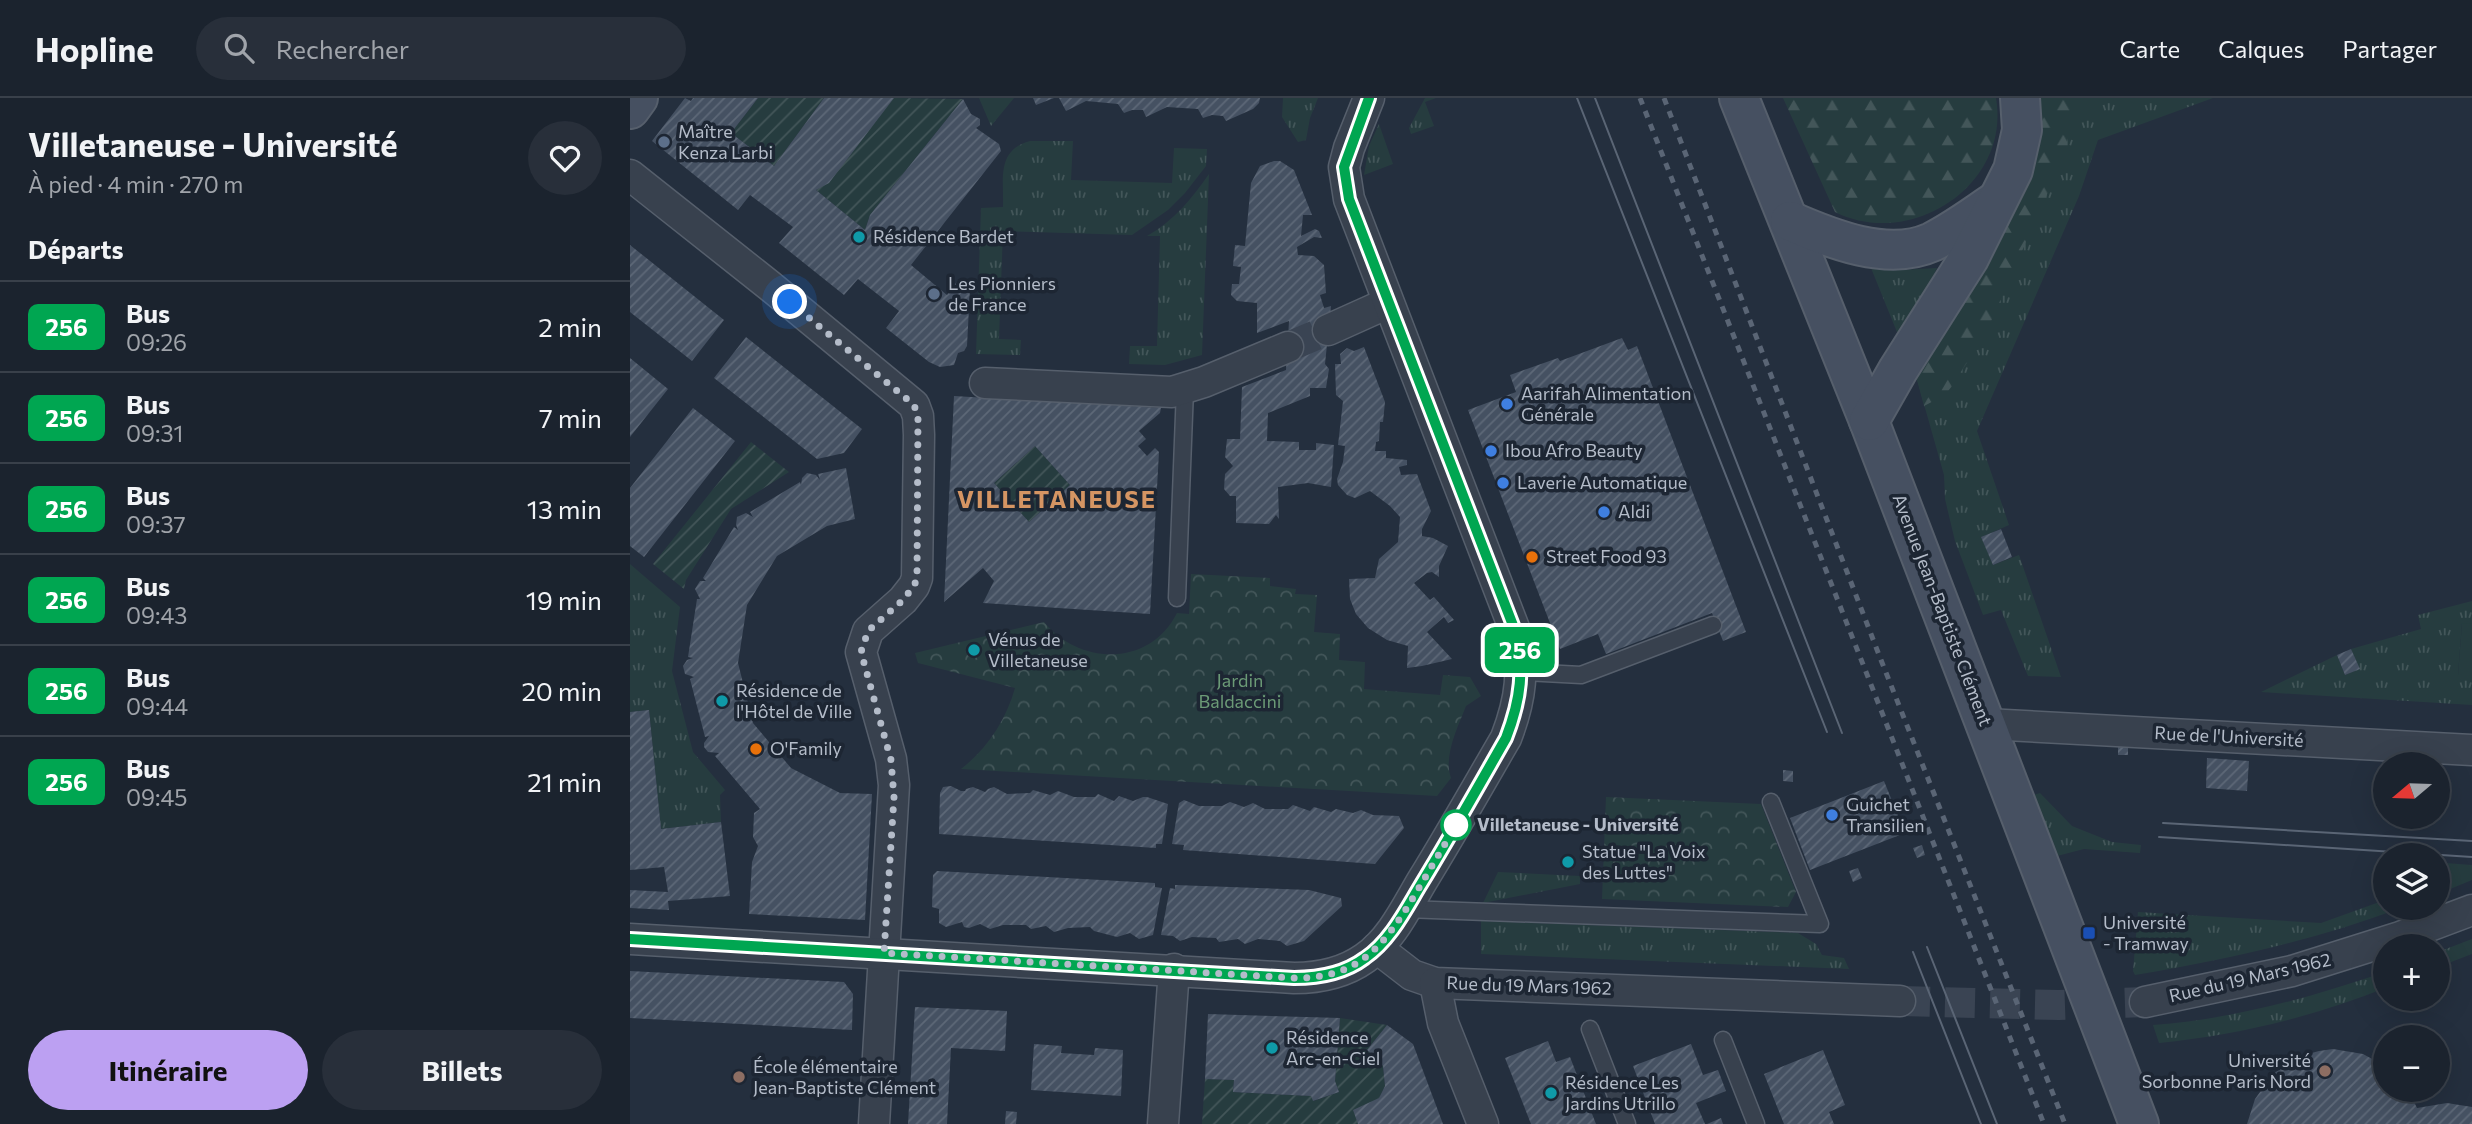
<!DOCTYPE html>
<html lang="fr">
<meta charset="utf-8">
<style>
:root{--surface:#1b232e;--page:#282f3a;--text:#f1f3f6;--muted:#a0a4aa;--line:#39404a;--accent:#bca0f2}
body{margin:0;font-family:Commissioner,sans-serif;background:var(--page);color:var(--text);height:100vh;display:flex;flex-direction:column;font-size:26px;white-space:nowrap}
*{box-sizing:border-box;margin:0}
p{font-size:23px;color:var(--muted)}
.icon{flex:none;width:38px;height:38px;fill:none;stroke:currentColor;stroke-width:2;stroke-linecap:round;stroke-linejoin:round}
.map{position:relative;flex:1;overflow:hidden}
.drawer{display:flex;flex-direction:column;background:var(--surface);width:630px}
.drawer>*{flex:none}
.badge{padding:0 14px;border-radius:10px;font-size:24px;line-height:46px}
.needle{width:46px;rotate:251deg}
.fabs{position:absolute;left:1743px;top:654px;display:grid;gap:14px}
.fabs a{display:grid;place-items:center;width:77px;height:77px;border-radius:50%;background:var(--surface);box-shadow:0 7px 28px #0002,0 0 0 2px var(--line);font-size:35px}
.you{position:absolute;width:35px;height:35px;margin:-18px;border:5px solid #fff;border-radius:50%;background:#1a73e8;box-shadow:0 0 0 10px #1a73e833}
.map>.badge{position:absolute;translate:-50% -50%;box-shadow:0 0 0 4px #fff}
h2{padding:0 28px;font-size:26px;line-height:63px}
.round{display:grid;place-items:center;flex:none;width:74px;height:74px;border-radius:37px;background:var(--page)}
.overview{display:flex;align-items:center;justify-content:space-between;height:119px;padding:0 28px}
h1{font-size:33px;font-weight:700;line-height:52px}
.action{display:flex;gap:14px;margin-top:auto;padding:14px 28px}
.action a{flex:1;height:80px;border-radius:42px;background:var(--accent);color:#111;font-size:28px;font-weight:700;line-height:80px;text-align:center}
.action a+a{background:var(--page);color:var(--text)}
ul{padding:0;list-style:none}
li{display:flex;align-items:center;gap:21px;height:91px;padding:0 28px;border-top:2px solid var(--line)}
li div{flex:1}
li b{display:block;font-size:26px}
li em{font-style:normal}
li .badge{min-width:77px;font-weight:700;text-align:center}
header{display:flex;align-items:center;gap:42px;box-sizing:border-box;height:98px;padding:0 35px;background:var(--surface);border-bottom:2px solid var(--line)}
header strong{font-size:33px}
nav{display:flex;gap:38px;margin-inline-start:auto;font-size:24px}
.search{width:490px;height:63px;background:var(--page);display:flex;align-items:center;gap:18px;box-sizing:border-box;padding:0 24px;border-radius:38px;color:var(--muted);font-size:26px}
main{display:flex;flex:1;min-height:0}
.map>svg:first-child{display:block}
.grass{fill:url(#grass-tufts)}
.forest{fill:url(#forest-firs)}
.park{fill:url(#park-crowns)}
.garden{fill:url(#garden-furrows)}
.pitch{fill:#263c3f}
.building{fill:url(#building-hatch);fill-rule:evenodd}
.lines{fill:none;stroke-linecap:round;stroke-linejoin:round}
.street-tunnel{stroke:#3a4453;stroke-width:30;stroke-dasharray:30 15;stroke-linecap:butt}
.lane-casing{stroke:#565f6c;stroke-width:19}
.street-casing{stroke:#565f6c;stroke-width:33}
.secondary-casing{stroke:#565f6c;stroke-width:42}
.lane{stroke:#38414e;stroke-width:16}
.street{stroke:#38414e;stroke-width:30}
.secondary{stroke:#465061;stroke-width:38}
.tram{stroke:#5a6575;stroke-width:2}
.rail{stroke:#5a6575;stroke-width:5;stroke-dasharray:7 7;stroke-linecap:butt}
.line-casing{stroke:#fff;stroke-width:16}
.line{stroke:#00a651;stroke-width:10}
.walk{stroke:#b4bcc9;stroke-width:7;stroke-dasharray:0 12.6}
.service-dot{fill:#5c6f8a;stroke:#1d2633;stroke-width:2.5}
.culture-dot{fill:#0f9aa8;stroke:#1d2633;stroke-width:2.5}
.shop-dot{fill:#3f7fe0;stroke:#1d2633;stroke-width:2.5}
.food-dot{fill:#e8710a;stroke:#1d2633;stroke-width:2.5}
.stop-dot{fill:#fff;stroke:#00a651;stroke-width:3.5}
.transit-dot{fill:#1a4fb4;stroke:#1d2633;stroke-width:2.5}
.education-dot{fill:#8d6e63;stroke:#1d2633;stroke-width:2.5}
.labels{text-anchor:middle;stroke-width:7;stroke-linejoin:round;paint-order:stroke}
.poi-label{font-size:18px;fill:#b4bcc9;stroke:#1d2633;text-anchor:start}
.street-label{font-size:18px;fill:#b4bcc9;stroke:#1d2633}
.park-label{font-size:18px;fill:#6b9a76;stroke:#1d2633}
.stop-label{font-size:18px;font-weight:bold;fill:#b4bcc9;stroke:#1d2633;text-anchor:start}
.district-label{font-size:24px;font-weight:bold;letter-spacing:2px;fill:#d59563;stroke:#1d2633}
</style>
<header>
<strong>Hopline</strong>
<div class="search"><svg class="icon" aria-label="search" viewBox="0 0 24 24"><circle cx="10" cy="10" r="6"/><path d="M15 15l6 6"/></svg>Rechercher</div>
<nav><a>Carte</a><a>Calques</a><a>Partager</a></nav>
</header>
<main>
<section class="drawer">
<div class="overview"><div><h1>Villetaneuse - Université</h1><p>À pied · 4 min · 270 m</p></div><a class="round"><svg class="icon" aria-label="heart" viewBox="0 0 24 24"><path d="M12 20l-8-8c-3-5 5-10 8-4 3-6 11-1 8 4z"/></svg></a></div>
<h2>Départs</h2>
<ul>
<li><span class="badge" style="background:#00a651;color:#fff">256</span><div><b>Bus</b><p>09:26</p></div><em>2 min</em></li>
<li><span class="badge" style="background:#00a651;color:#fff">256</span><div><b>Bus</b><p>09:31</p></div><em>7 min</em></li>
<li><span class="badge" style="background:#00a651;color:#fff">256</span><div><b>Bus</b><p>09:37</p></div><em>13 min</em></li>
<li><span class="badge" style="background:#00a651;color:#fff">256</span><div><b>Bus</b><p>09:43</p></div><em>19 min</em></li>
<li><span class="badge" style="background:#00a651;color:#fff">256</span><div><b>Bus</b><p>09:44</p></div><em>20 min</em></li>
<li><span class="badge" style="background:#00a651;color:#fff">256</span><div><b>Bus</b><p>09:45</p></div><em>21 min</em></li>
</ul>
<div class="action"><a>Itinéraire</a><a>Billets</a></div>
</section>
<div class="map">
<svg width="1842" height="1026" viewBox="0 0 1842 1026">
<defs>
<pattern id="grass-tufts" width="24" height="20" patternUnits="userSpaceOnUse" patternTransform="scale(1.75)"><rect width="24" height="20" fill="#263c3f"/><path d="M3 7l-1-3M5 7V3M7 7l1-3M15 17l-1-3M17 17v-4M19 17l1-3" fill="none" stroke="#435659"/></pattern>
<pattern id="forest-firs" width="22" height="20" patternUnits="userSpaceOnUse" patternTransform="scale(1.75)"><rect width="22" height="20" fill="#263c3f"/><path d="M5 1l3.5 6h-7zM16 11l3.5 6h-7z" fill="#435659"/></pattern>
<pattern id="park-crowns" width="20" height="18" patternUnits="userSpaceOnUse" patternTransform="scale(1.75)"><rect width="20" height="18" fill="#263c3f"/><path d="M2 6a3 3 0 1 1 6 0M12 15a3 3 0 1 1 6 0" fill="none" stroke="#435659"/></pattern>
<pattern id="garden-furrows" width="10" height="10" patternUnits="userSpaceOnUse" patternTransform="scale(1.75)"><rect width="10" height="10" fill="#263c3f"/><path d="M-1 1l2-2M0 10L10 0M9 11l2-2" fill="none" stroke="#435659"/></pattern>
<pattern id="building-hatch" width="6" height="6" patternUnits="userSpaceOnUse" patternTransform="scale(1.75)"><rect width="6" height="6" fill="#455162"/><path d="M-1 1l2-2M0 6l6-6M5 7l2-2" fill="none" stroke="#5d6877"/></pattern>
</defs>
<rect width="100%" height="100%" fill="#242f3e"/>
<g class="grass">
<polygon points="349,0 384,0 361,28"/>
<polygon points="653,0 688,0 680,20 676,42 668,44 652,19"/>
<polygon points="795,0 806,0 795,4 804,28 781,36 779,30"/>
<polygon points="1406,0 1583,0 1468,42 1449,98 1347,333 1379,427 1352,439 1363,467 1389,457 1431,579 1398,578 1371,512 1353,517 1325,443 1315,401 1314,377 1286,278 1323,221"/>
<polygon points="749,26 763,66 734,77 739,48"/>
<path d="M400 43H443L441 82 542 85 544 50 577 51 576 68 555 95 538 112 502 137 373 133 369 241 391 242 390 257 346 256 351 110 373 109C374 81 366 52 400 43Z"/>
<path d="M579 76 572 257 535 267 499 266 500 248H527L530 138H517C544 123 562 100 579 76Z"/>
<polygon points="1241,170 1270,172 1307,170 1271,244"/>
<polygon points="0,466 50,509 42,573 63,654 95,692 90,697 91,724 31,731 19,612 0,614"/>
<polygon points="1842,503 1842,526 1832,526 1828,576 1842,577 1842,607 1631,594 1707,557 1715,577 1729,571 1721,551 1791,531 1788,517"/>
<polygon points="1410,695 1442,728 1482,744 1511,747 1510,755 1454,751 1423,759 1400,698"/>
<polygon points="1815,765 1842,767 1842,782 1808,796 1808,783 1813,781"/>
<polygon points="868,774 950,778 950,786 853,805"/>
<path d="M1755 802V810H1771C1685 842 1596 862 1505 877L1503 873 1508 814 1691 825Z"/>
<polygon points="851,823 1168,835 1186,846 1192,857 1214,860 1219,871 851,856"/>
<polygon points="1842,841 1842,856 1808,869 1808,854"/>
<path d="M1755 874V890C1683 919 1607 937 1529 945L1523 927C1603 921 1679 900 1755 874Z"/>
</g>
<g class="forest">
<path d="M1153 0H1366C1381 87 1281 152 1205 114Z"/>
<polygon points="1406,0 1448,0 1436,48 1422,85 1356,235 1322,288 1315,297 1294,308 1286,278 1323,221"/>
</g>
<g class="park">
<path d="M561 476 640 480V488L666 491 665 496 687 497 684 534 710 536 709 562 735 564 734 591 810 597 813 577 840 579 851 598 836 608C828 629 813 658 821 680L807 698 331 671C357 651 376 622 385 590L288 565 285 555 414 524C450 568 520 569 547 515L559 516Z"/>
<polygon points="976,699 1131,706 1166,794 1158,809 972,801"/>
</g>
<g class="garden">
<polygon points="128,0 194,0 144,68 101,35"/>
<polygon points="264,0 333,1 240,117 235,132 186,92"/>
<polygon points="121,344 159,374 101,411 56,482 54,491 23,466"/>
<polygon points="405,348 440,387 399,424 364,385"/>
<polygon points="710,920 757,927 737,952 753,968 755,988 749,1000 739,1006 728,1026 572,1026 575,981 604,982 603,994 681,998 684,1003 709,994 705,983"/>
</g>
<polygon class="pitch" points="1832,525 1842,526 1842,577 1828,577"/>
<g class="building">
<polygon points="55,0 61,3 63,0 128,0 101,35 144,68 194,0 264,0 199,85 186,92 235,132 240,117 333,1 341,16 350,21 350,27 346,30 369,46 371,53 281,167 317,197 328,182 337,182 340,191 337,248 334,253 328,255 324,267 310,269 299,264 256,230 269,213 228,181 214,197 149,145 163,129 120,97 108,112 22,43"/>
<polygon points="403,0 424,0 406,7"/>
<polygon points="429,0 630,0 629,5 623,11 596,23 593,18 582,17 573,20 568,11 537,9 516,19 513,12 502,12 494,15 488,6 456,3 436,13"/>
<polygon points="644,63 650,63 664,72 682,117 673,117 671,138 685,131 689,133 692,140 684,139 667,149 668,157 684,158 694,167 696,195 690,197 694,210 684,213 701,208 695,266 699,271 696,290 680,290 680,298 638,315 637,343 669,344 669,352 686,352 686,345 704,347 701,389 678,385 648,389 649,421 646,417 639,426 606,425 606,398 600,398 594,391 595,376 603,368 595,359 597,341 610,341 612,289 656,272 659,223 627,235 627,205 607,203 601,197 602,186 609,186 611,169 603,168 605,147 615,148 621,85 630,68"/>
<polygon points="0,147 94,222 62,263 0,214"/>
<polygon points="116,239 232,331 214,355 187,361 84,280"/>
<polygon points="992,240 998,252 1007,248 1116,534 1093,543 1082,515 976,556 968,536 930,551 838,312 886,294 880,277 928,260 930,263"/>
<polygon points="734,249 755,304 753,324 750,324 749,343 746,344 745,353 756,353 756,360 777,362 777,367 769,369 771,377 787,376 801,413 792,431 792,438 803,440 818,448 809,468 809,479 802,474 797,475 784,485 800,502 804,499 824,522 818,525 814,519 797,534 822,561 792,568 777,570 778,548 757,542 738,530 726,516 720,501 719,481 745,480 749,461 768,444 770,419 760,408 740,393 725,400 717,397 708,387 707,381 713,364 715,348 708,347 713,303 706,297 705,266 711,266 710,256 717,250 724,253"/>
<polygon points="0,260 38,291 0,339"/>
<path d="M324 298 531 310 530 315 509 333 516 341 508 348 517 358 525 350 529 354 520 516 353 505 364 483 353 470 314 504ZM405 348 440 387 399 424 364 385Z"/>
<polygon points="63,310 105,343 14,459 0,448 0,390"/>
<polygon points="216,370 225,421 197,428 147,458 117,507 108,565 123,625 161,670 210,695 242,696 235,822 119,816 122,764 128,748 123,739 124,715 130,711 85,658 89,655 78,654 74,649 74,645 79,638 75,639 60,581 64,579 55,576 53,568 57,562 63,560 58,559 67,501 70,501 65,491 70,483 76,483 73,480 104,429 108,432 106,427 107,419 116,415 123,419 120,414 170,384 171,387 172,380 177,375 186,377 190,382 188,376"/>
<polygon points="1371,431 1382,459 1363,467 1351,439"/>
<polygon points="1721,551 1730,571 1715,577 1707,557"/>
<polygon points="19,612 31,731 91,724 100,798 38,803 39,812 0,810 0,792 38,794 34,769 0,772 0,614"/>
<rect x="1488" y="646" width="10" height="11"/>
<polygon points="1577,660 1619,663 1617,693 1576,690"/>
<polygon points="1153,672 1163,673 1163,684 1153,683"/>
<polygon points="1254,683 1275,735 1180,772 1160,720"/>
<polygon points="321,688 331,693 335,693 336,691 343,689 355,694 358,691 364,689 377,696 400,695 403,692 420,697 428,693 444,699 465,699 468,696 484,703 489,698 503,703 513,699 517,699 538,706 532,746 526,746 526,750 309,736 310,695 313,689"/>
<polygon points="554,702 569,708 592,708 600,704 614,709 623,705 635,711 658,711 663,707 680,713 684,709 701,714 706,711 723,715 731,712 743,717 769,718 774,730 745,766 553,752 554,747 542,746 549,705"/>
<polygon points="1292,747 1295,757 1287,760 1283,750"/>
<polygon points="1228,770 1232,780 1223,784 1219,773"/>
<polygon points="307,773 525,785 525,789 532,790 523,837 509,841 500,835 487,839 464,833 460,829 438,830 424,834 416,828 401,831 396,827 373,827 360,831 350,826 339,830 334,829 332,824 316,829 309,825 309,811 302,809 303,777"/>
<polygon points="545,787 679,792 711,800 712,808 674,843 657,848 650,843 628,841 615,846 608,841 589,844 586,840 562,839 550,843 543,838 531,837 540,790 545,791"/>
<polygon points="0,873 214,884 223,896 222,932 0,920"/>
<polygon points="285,909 377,913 375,953 321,950 317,1026 278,1026"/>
<polygon points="578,916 710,920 705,983 709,994 683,1003 681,998 603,994 604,982 575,981"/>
<polygon points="757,927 783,946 813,1026 728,1026 723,1012 749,1000 755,988 753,968 737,952"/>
<polygon points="918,943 926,964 940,959 966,1026 901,1026 875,960"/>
<polygon points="404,946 432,948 431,955 464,957 465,950 493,952 491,998 401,992"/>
<polygon points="1061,946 1073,977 1088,972 1096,993 1066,1005 1075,1026 1025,1026 1003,968"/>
<polygon points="1703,951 1733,956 1755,968 1755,992 1778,992 1787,1010 1817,1005 1842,1009 1842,1026 1617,1026 1625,1001 1643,976 1667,959 1689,953"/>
<polygon points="1193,952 1215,1007 1199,1014 1204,1026 1154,1026 1134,976"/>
<polygon points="376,1013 387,1014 386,1026 375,1026"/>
<polygon points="1091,1020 1093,1026 1077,1026"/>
</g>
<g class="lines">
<g class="street-tunnel">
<polyline points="658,249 698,232"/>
<polyline points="1270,903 1429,907 1515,904"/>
</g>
<g class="lane-casing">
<g id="lane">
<polyline points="547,500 555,291"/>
<polyline points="892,574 951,577 1083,527"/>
<polyline points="775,811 1190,826 1141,704"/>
<polyline points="960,931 997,1026"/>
<polyline points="1093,942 1126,1026"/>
</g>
</g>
<g class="street-casing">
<g id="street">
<polyline points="0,77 140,188 284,307 288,318 289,337 287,480 284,488 273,502 238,533 231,554 261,661 264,687 244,1026"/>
<polyline points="698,232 758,205"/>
<polyline points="355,285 542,294 574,284 658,249"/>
<polyline points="1356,626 1842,652"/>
<path d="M0 841 664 880C689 880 714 875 735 860 761 842 776 810 792 783 821 736 848 688 876 640 891 601 895 571 884 530L719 101 714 69 719 50 739 0"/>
<polyline points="747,850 782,877 805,885 1270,903"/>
<polyline points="805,885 813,925 853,1026"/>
<polyline points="1515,904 1662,873 1770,839 1842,812"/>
<polyline points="533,1026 544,871"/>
</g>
</g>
<g class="secondary-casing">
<g id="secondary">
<polyline points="1109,0 1239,323 1509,1026"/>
<polyline points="0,11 8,0"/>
<path d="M1160 123C1201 141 1258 164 1302 144 1324 133 1346 117 1366 103"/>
<polyline points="1239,323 1268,272 1339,160 1383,72 1392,32 1390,0"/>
</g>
</g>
<use href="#lane" class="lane"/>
<use href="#street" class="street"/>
<use href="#secondary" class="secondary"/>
<g class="tram">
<polyline points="947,0 1197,634"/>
<polyline points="965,0 1212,635"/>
<polyline points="1533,725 1842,743"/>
<polyline points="1529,739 1842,759"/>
<polyline points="1297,849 1367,1026"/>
<polyline points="1283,854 1351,1026"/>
</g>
<g class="rail">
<polyline points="1010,0 1414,1026"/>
<polyline points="1034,0 1251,562 1435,1026"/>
</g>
</g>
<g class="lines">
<g class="line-casing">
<path id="line" d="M0 841 664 880C689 880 715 875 735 860 760 843 775 813 790 788 820 739 848 689 876 640 891 601 895 571 884 530L719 101 714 69 739 0"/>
</g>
<use href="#line" class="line"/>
<path class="walk" d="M160 204 284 307 288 318 287 480 284 488 273 502 238 533 231 554 261 662 264 699 254 855 664 880C730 881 755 846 786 795 800 771 814 748 828 724L826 727"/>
</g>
<g class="service-dot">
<circle cx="34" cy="44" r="7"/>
<circle cx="304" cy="196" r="7"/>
</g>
<g class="culture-dot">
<circle cx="229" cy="139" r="7"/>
<circle cx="344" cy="552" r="7"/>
<circle cx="92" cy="603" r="7"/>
<circle cx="938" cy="764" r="7"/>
<circle cx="642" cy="950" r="7"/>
<circle cx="921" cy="995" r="7"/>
</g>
<g class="shop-dot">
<circle cx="877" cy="306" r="7"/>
<circle cx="861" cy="353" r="7"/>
<circle cx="873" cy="385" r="7"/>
<circle cx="974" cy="414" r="7"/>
<circle cx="1202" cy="717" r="7"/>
</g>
<g class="food-dot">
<circle cx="902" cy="459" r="7"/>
<circle cx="126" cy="651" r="7"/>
</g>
<circle class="stop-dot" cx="826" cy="727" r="14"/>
<rect class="transit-dot" x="1452" y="828" width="14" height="14" rx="3.5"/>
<g class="education-dot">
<circle cx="1695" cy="973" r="7"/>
<circle cx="109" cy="979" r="7"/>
</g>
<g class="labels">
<g class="poi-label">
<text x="48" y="40">Maître<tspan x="48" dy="21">Kenza Larbi</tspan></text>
<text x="243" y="145">Résidence Bardet</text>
<text x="318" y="192">Les Pionniers<tspan x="318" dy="21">de France</tspan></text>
<text x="891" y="302">Aarifah Alimentation<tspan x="891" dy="21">Générale</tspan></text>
<text x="875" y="359">Ibou Afro Beauty</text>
<text x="887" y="391">Laverie Automatique</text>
<text x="988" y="420">Aldi</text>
<text x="916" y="465">Street Food 93</text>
<text x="358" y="548">Vénus de<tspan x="358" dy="21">Villetaneuse</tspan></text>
<text x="106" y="599">Résidence de<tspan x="106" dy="21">l'Hôtel de Ville</tspan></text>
<text x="140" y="657">O'Family</text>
<text x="1216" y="713">Guichet<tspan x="1216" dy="21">Transilien</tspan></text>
<text x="952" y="760">Statue "La Voix<tspan x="952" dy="21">des Luttes"</tspan></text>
<text x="1473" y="831">Université<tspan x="1473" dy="21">- Tramway</tspan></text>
<text x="656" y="946">Résidence<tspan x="656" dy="21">Arc-en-Ciel</tspan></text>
<text x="1681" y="969" text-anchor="end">Université<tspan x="1681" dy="21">Sorbonne Paris Nord</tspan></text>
<text x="123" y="975">École élémentaire<tspan x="123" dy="21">Jean-Baptiste Clément</tspan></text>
<text x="935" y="991">Résidence Les<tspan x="935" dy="21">Jardins Utrillo</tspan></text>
</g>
<g class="street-label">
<text transform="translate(1312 512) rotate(69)" y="6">Avenue Jean-Baptiste Clément</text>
<text transform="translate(1599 639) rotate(3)" y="6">Rue de l'Université</text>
<text transform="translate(1620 880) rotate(-13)" y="6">Rue du 19 Mars 1962</text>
<text transform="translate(899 888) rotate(2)" y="6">Rue du 19 Mars 1962</text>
</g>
<g class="park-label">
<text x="610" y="589">Jardin<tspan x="610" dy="21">Baldaccini</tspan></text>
</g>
<g class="stop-label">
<text x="847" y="733">Villetaneuse - Université</text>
</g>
<g class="district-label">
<text x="427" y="410">VILLETANEUSE</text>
</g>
</g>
</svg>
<div class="fabs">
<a><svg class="needle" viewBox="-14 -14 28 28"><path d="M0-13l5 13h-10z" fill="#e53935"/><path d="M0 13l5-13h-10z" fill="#a0a4aa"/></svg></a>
<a><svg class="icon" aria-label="layers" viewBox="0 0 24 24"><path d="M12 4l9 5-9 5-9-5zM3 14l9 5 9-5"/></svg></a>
<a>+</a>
<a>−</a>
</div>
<div class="you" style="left:160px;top:204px"></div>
<b class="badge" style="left:890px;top:552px;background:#00a651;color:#fff">256</b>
</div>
</main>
